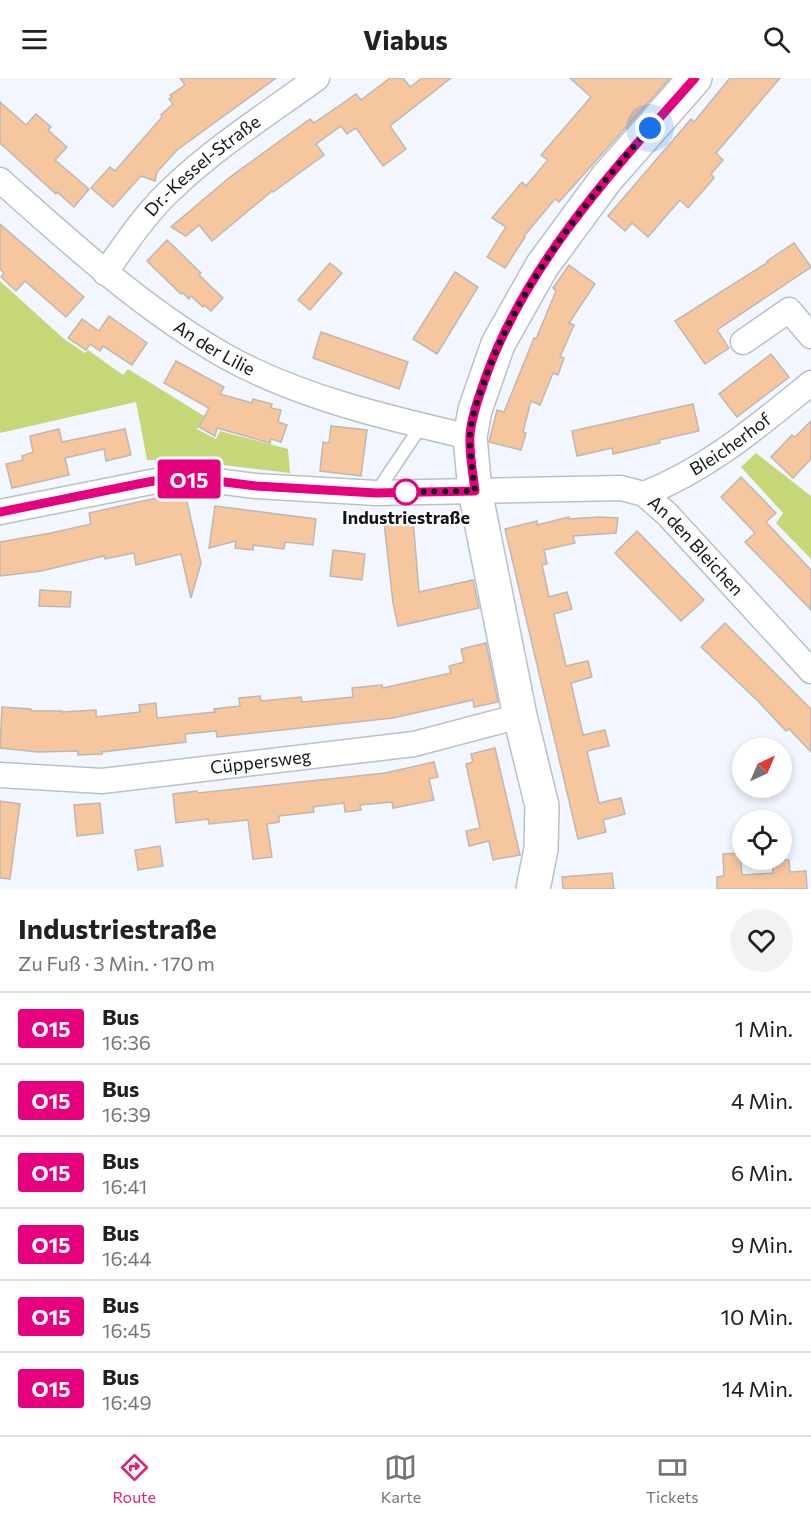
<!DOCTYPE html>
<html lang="de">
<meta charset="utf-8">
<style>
:root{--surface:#fff;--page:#f2f2f2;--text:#202124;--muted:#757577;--line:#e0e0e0;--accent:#db2777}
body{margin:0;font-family:Commissioner,sans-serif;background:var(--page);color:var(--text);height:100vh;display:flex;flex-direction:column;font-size:22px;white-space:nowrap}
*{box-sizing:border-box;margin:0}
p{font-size:20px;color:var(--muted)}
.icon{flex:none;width:33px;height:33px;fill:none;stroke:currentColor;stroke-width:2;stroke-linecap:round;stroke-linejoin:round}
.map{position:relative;height:811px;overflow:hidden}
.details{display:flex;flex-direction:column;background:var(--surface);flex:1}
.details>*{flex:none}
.badge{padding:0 12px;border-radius:4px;font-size:21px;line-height:39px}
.needle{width:39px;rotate:44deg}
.fabs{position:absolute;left:732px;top:660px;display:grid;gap:12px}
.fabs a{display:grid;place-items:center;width:60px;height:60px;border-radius:50%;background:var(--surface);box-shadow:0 3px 9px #0003;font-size:30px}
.you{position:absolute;width:30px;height:30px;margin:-15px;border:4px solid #fff;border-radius:50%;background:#1a73e8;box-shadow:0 0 0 9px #1a73e833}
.map>.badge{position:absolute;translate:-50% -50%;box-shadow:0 0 0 3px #fff}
.round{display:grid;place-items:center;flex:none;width:63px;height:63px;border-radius:32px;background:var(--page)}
.headline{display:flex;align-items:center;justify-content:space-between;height:102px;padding:0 18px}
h1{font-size:28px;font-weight:700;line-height:45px}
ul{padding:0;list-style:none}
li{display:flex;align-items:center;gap:18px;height:72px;padding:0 18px;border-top:2px solid var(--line)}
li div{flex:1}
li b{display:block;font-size:22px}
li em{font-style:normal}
li .badge{min-width:66px;font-weight:700;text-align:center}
header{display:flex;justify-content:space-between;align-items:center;height:78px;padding:0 18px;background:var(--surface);font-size:27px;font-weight:700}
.dock{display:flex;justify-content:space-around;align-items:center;height:84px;border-top:2px solid var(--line);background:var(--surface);font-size:16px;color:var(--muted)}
.dock a{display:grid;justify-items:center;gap:3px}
.dock .active{color:var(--accent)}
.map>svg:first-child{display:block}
.green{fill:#c6d778}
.building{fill:#f6c69e;stroke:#bfb7b0;stroke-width:1.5}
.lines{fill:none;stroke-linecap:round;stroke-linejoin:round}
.lane-casing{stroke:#bac0c9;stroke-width:15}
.street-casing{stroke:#bac0c9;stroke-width:27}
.secondary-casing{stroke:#bac0c9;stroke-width:36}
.lane{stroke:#fff;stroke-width:12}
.street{stroke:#fff;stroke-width:24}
.secondary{stroke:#fff;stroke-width:33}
.line-casing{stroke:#fff;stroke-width:14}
.line{stroke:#e6007e;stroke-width:9}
.walk{stroke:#131518;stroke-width:6;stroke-dasharray:0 10.8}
.stop-dot{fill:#fff;stroke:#e6007e;stroke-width:3}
.labels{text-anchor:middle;stroke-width:4.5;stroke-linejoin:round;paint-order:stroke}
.street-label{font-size:18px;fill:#131518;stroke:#fff}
.stop-label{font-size:18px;font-weight:bold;fill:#131518;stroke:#fff}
</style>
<header><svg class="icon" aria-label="menu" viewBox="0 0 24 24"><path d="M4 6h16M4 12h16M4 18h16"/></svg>Viabus<svg class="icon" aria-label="search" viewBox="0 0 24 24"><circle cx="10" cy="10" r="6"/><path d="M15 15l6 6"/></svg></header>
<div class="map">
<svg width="811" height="811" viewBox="0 0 811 811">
<rect width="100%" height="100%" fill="#f2f7ff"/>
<g class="green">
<polygon points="0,203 64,261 85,275 88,272 123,297 128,291 204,338 197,351 216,361 220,353 288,371 290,395 223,387 147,382 136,324 0,355"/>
<polygon points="756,375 811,418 811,481 776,445 783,435 741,389"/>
</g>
<g class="building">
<polygon points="180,0 276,0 177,72 157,94 155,103 141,98 113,129 91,110 110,89 115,93 162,39 161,37 173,26 169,21 172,19 170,17 185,7"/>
<polygon points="390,0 403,0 410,9 422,0 451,0 390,48 406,71 383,88 356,50 347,56 341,48 316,66 324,77 273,114 272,113 212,163 199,147 186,158 171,149 230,99 310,41 314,45 356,16 361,22"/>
<polygon points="570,0 670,0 559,124 555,121 524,158 525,159 505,190 487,179 506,149 492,140 522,104 526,108 548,82 541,77 591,19"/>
<polygon points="730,0 780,0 716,75 723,82 711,96 714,100 688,130 680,122 648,159 632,145 625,153 608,138 691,41 694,44"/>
<polygon points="0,24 26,47 36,36 51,49 48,52 67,69 55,82 89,111 74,129 57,114 56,116 0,65"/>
<polygon points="0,146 84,219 66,239 25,203 16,213 1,199 4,195 0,191"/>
<polygon points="167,162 201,195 199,197 223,220 211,233 204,227 203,229 191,218 189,221 183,215 181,216 147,183"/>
<polygon points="794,165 811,189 717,252 729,270 705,286 675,243 768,184 767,183"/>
<polygon points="330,185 342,195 310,232 298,222"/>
<polygon points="569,187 595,206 569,245 574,247 560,279 564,280 558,297 553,295 540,327 531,323 523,354 526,355 521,372 489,364 497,332 504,334 534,260 536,261 556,213 553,210"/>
<polygon points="455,194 478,209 437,276 413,261"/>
<polygon points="109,238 147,265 132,287 103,268 100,273 90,266 86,272 68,260 82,241 99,253"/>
<polygon points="321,254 408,284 399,311 313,280"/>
<polygon points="771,276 789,299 737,339 719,316"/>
<polygon points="176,283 224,309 220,316 252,325 253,321 272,326 271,330 281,332 278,344 287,347 281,364 271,361 270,365 217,350 215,358 199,349 209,330 164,305"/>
<polygon points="693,326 699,353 659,362 660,365 613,376 612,370 577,378 572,353"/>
<polygon points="811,343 811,381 793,400 771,379 792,357 795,359"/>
<polygon points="331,348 367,352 361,398 320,393 323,364 329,365"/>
<polygon points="59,351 62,364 125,351 131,377 106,383 104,371 65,380 69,397 12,410 6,386 23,382 22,378 33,374 30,358"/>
<polygon points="741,399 776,435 766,444 811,492 811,532 745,464 755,455 721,419"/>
<polygon points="179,415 185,415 201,485 191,520 181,476 136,487 134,475 105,481 104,478 41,493 0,498 0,464 51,455 91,446 89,435"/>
<polygon points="215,428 316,441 313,467 285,464 284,471 253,467 253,472 235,470 236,463 209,470"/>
<polygon points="569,439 569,441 599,439 618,440 616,455 573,458 575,465 544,472 547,486 542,487 549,519 567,514 572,531 554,536 566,588 588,583 592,599 571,605 583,657 605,652 609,668 587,673 599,725 621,720 625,736 603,742 606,754 578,761 505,451 537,443 537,447"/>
<polygon points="413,441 419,514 473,502 479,530 398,548 393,525 384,444"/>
<polygon points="637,453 704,522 681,543 615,475"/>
<polygon points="333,472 365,476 362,502 330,498"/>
<polygon points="40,512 71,514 70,529 39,528"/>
<polygon points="725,545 811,631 811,674 789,651 786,653 758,623 701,569"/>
<polygon points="486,565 498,624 474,629 473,622 393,640 217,659 216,653 185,656 186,664 102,674 102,676 78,677 78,673 38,674 0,670 2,629 31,631 31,633 62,633 62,634 96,632 96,639 140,634 139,627 156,625 157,640 215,634 214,631 240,628 239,620 250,619 260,618 261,623 301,619 302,624 353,619 352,610 382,607 383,610 451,595 449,588 464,584 461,571"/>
<polygon points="495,670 520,777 493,782 489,763 469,768 466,753 480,750 466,686 473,684 471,676"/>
<polygon points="434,684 438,699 429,701 434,722 393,730 392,724 360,727 361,732 345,734 344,725 313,729 314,734 279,738 279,744 267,746 272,779 253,781 248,742 209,746 208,741 176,745 173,716 197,713 198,715 385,695"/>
<polygon points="0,723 20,726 10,801 0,800"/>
<polygon points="100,725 103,755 77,758 74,727"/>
<polygon points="160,768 163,788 138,792 135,772"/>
<polygon points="740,775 742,797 773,795 772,782 789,782 790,794 806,793 807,811 717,811 717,799 724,798 723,776"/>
<polygon points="612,795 614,811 563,811 562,799"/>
</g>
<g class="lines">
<g class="lane-casing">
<polyline id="lane" points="376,415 421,348"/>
</g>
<g class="street-casing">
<g id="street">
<path id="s1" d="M0 102C71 165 141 230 225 278 298 319 388 340 470 359"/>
<path id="s2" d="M105 195C126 165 147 133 174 109 217 68 269 35 317 0"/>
<polyline points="743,264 789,232 811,258"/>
<path id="s3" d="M644 416C708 391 758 348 811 305"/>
<path id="s4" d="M0 434 171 400 201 401 256 408 376 415 621 410 644 416 667 436 811 593"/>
<path id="s5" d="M0 697 102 703 414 666 520 638"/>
</g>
</g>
<g class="secondary-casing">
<polyline id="secondary" points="533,811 541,771 542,728 520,638 475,413 470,359 475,332 498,266 542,188 606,101 695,0"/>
</g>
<use href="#lane" class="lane"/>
<use href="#street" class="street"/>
<use href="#secondary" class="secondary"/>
</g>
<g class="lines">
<g class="line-casing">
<path id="line" d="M0 434 143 405 171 400 201 401 256 408 376 415 475 413C473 395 469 376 470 358 471 339 479 319 485 301 526 185 614 91 695 0"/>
</g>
<use href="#line" class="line"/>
<path class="walk" d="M406 414H404L475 413C473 395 469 375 470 358 471 338 479 319 485 301 519 207 584 125 650 50"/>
</g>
<circle class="stop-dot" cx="406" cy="414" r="12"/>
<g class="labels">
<g class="street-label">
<text dy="6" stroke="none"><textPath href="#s2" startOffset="146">Dr.-Kessel-Straße</textPath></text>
<text dy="6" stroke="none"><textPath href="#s1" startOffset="273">An der Lilie</textPath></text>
<text dy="6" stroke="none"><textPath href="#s3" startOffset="100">Bleicherhof</textPath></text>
<text dy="6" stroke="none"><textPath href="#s4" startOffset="722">An den Bleichen</textPath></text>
<text dy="6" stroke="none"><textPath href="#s5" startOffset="262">Cüppersweg</textPath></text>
</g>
<g class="stop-label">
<text x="406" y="446">Industriestraße</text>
</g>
</g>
</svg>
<div class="fabs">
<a><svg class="needle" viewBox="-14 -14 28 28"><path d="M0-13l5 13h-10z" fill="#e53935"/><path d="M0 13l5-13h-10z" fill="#757577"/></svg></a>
<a><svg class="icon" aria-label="locate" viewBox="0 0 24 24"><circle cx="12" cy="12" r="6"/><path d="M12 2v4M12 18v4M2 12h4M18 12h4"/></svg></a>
</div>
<div class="you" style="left:650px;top:50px"></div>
<b class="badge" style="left:189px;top:401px;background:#e6007e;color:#fff">O15</b>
</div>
<section class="details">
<div class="headline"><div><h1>Industriestraße</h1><p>Zu Fuß · 3 Min. · 170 m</p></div><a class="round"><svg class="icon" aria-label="heart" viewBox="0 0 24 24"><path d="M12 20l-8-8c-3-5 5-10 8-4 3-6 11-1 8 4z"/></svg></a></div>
<ul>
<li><span class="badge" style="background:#e6007e;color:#fff">O15</span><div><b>Bus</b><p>16:36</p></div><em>1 Min.</em></li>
<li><span class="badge" style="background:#e6007e;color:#fff">O15</span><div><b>Bus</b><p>16:39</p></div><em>4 Min.</em></li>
<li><span class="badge" style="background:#e6007e;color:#fff">O15</span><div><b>Bus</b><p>16:41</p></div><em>6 Min.</em></li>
<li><span class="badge" style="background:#e6007e;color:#fff">O15</span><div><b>Bus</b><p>16:44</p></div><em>9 Min.</em></li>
<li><span class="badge" style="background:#e6007e;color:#fff">O15</span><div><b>Bus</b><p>16:45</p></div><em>10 Min.</em></li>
<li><span class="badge" style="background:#e6007e;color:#fff">O15</span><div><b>Bus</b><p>16:49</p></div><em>14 Min.</em></li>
</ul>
</section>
<nav class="dock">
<a class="active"><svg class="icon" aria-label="directions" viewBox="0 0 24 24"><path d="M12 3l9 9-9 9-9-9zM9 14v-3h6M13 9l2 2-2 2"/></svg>Route</a>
<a><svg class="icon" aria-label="map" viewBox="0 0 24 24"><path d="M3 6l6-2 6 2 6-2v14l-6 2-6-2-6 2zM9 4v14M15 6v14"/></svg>Karte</a>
<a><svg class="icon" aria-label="tickets" viewBox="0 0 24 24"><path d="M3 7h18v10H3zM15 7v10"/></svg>Tickets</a>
</nav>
